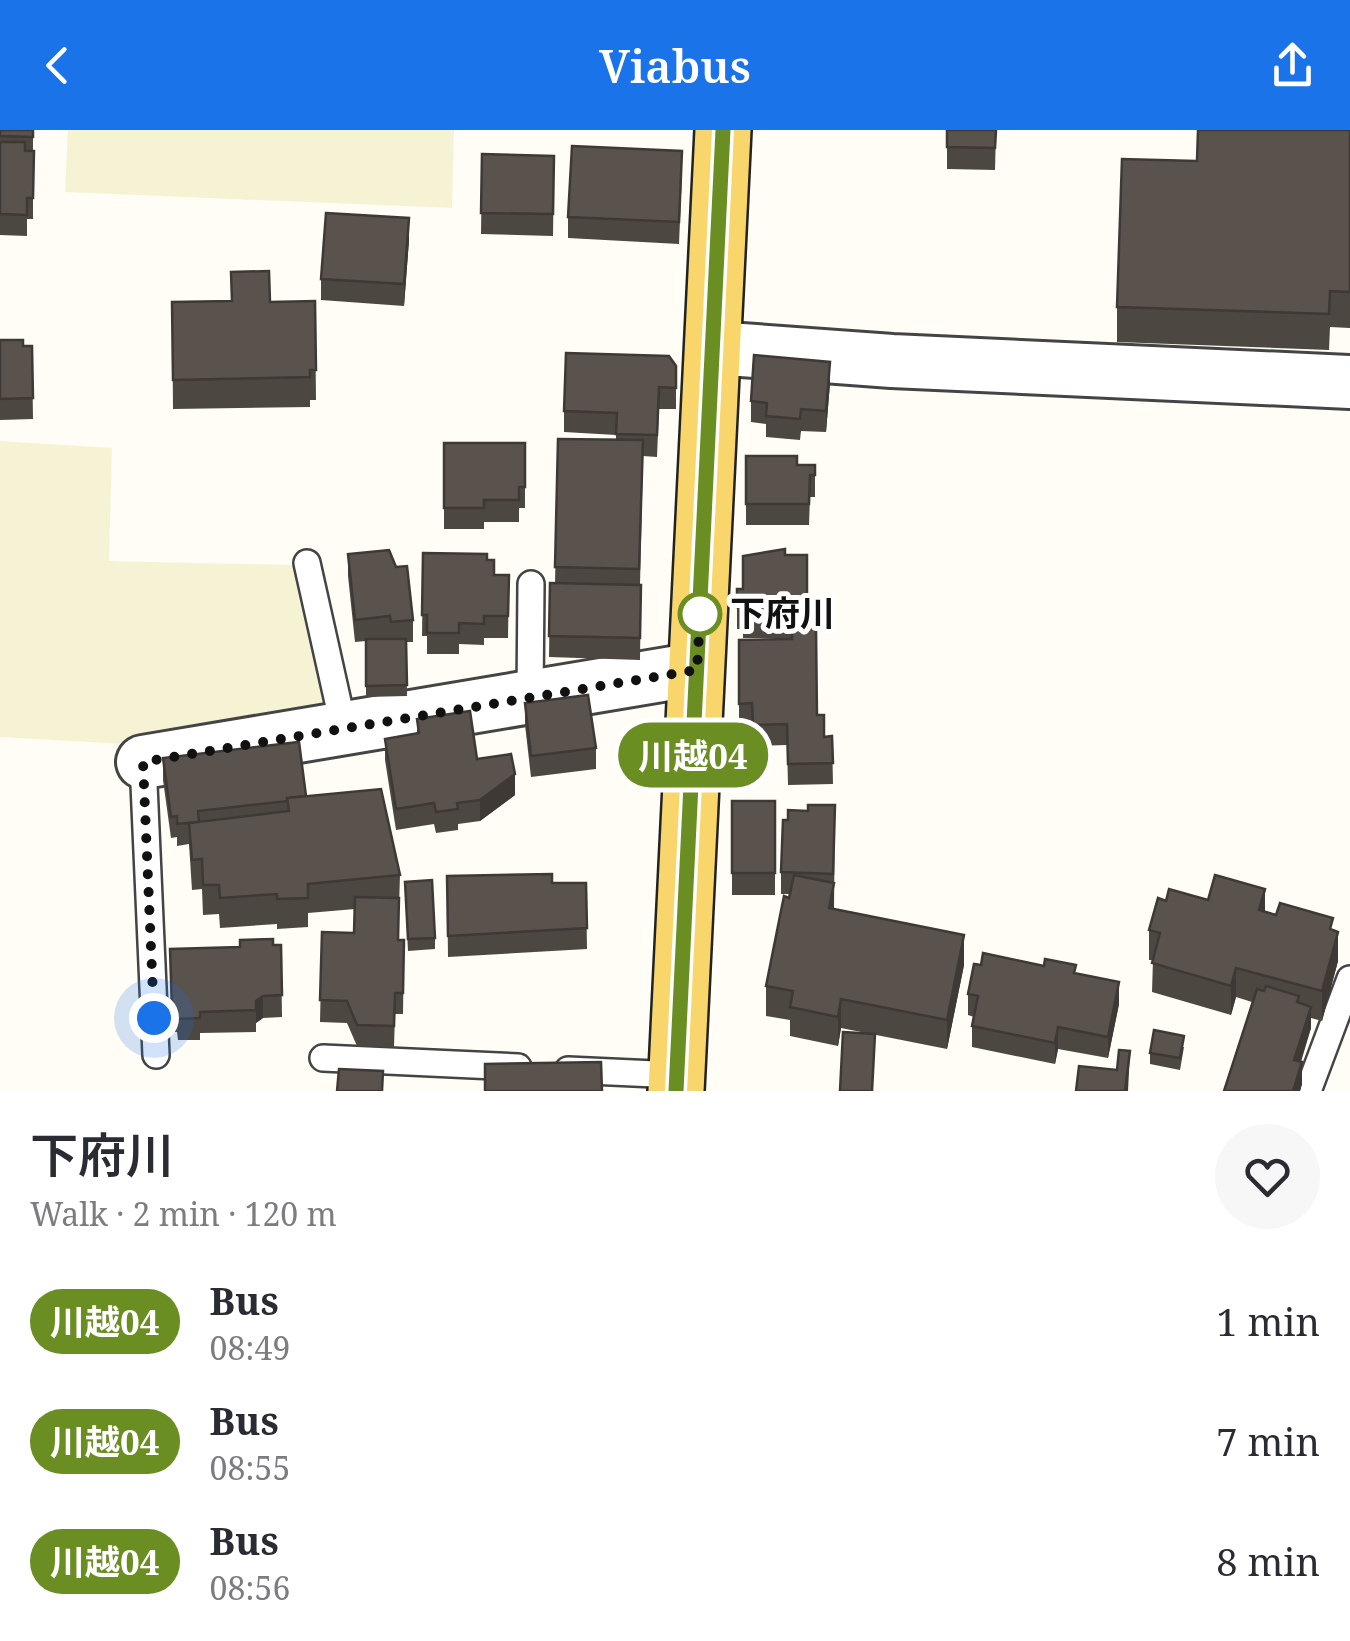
<!DOCTYPE html>
<meta charset="utf-8">
<style>
:root{--surface:#fff;--page:#f7f7f7;--text:#2b2b33;--muted:#7c7c81;--accent:#1a73e8}
body{margin:0;font-family:"Noto Serif","Noto Sans JP",serif;background:var(--page);color:var(--text);height:100vh;display:flex;flex-direction:column;font-size:38px;white-space:nowrap}
*{box-sizing:border-box;margin:0}
p{font-size:32px;color:var(--muted)}
.icon{flex:none;width:55px;height:55px;fill:none;stroke:currentColor;stroke-width:2;stroke-linecap:round;stroke-linejoin:round}
.map{position:relative;height:961px;overflow:hidden}
.panel{display:flex;flex-direction:column;background:var(--surface);flex:1}
.panel>*{flex:none}
.badge{padding:0 20px;border-radius:32px;font-size:35px;line-height:65px}
.you{position:absolute;width:50px;height:50px;margin:-25px;border:8px solid #fff;border-radius:50%;background:#1a73e8;box-shadow:0 0 0 15px #1a73e833}
.map>.badge{position:absolute;translate:-50% -50%;box-shadow:0 0 0 5px #fff}
.round{display:grid;place-items:center;flex:none;width:105px;height:105px;border-radius:52px;background:var(--page)}
.summary{display:flex;align-items:center;justify-content:space-between;height:170px;padding:0 30px}
h1{font-size:48px;font-weight:600;line-height:75px}
ul{padding:0;list-style:none}
li{display:flex;align-items:center;gap:30px;height:120px;padding:0 30px}
li div{flex:1}
li b{display:block;font-size:38px}
li em{font-style:normal}
li .badge{min-width:110px;font-weight:700;text-align:center}
header{display:flex;justify-content:space-between;align-items:center;height:130px;padding:0 30px;background:var(--accent);color:#fff;font-size:45px;font-weight:600}
.map>svg:first-child{display:block}
.farmland{fill:#f6f3d4}
.lines{fill:none;stroke-linecap:round;stroke-linejoin:round}
.service-casing{stroke:#444;stroke-width:30}
.minor-casing{stroke:#444;stroke-width:58}
.primary-casing{stroke:#222;stroke-width:60}
.service{stroke:#fff;stroke-width:25}
.minor{stroke:#fff;stroke-width:52}
.primary{stroke:#f9d66b;stroke-width:55}
.wall{fill:#4d4742}
.shaded-wall{fill:#3f3936}
.building{fill:#5a524d;stroke:#3f3936;stroke-width:2.5}
.line-casing{stroke:#fff;stroke-width:22}
.line{stroke:#6b8e23;stroke-width:15}
.walk{stroke:#111;stroke-width:10;stroke-dasharray:0 18}
.stop-dot{fill:#fff;stroke:#6b8e23;stroke-width:5}
.labels{text-anchor:middle;stroke-width:10;stroke-linejoin:round;paint-order:stroke}
.stop-label{font-size:35px;font-weight:bold;fill:#111;stroke:#fff;text-anchor:start}
</style>
<header><svg class="icon" aria-label="back" viewBox="0 0 24 24"><path d="M15 5l-7 7 7 7"/></svg>Viabus<svg class="icon" aria-label="share" viewBox="0 0 24 24"><path d="M12 15V3M7 8l5-5 5 5M5 13v7h14v-7"/></svg></header>
<div class="map">
<svg width="1350" height="961" viewBox="0 0 1350 961">
<rect width="100%" height="100%" fill="#fffdf5"/>
<g class="farmland">
<polygon points="68,0 454,0 452,78 65,62"/>
<polygon points="0,311 112,318 109,431 295,435 324,579 141,615 0,607"/>
</g>
<g class="lines">
<g class="service-casing">
<g id="service">
<polyline points="307,433 344,599"/>
<polyline points="530,567 531,454"/>
<polyline points="143,632 156,925"/>
<polyline points="323,928 518,937"/>
<polyline points="568,940 677,945"/>
<polyline points="1308,961 1350,849"/>
</g>
</g>
<g class="minor-casing">
<g id="minor">
<polyline points="714,218 892,231 1350,252"/>
<polyline points="143,632 697,539"/>
</g>
</g>
<g class="primary-casing">
<polyline id="primary" points="676,961 723,0"/>
</g>
<use href="#service" class="service"/>
<use href="#minor" class="minor"/>
<use href="#primary" class="primary"/>
</g>
<g class="wall">
<polygon points="0,0 33,0 33,89 27,89 27,106 0,105"/>
<polygon points="947,0 996,0 995,40 947,39"/>
<polygon points="1350,0 1350,198 1330,197 1329,220 1117,212 1117,177 1197,31"/>
<polygon points="482,24 554,26 553,106 481,104"/>
<polygon points="682,42 679,114 568,108 568,87"/>
<polygon points="409,110 404,176 321,170 321,149"/>
<polygon points="315,171 316,270 310,270 310,277 173,279 172,172"/>
<polygon points="0,210 23,216 32,216 33,289 0,290"/>
<polygon points="676,236 676,279 659,279 657,327 643,326 640,455 641,455 640,530 549,527 550,453 555,453 558,309 616,310 616,305 564,302 564,281"/>
<polygon points="830,253 826,302 801,301 800,310 766,307 766,294 751,292 751,271"/>
<polygon points="444,313 525,313 525,378 519,378 519,392 484,392 484,399 444,399"/>
<polygon points="746,326 797,335 815,335 815,367 810,367 809,395 746,395"/>
<polygon points="423,423 494,445 509,445 508,508 484,508 484,515 459,514 459,524 427,524 427,506 422,506"/>
<polygon points="348,424 413,490 413,512 406,512 407,566 366,567 366,511 355,512 348,446"/>
<polygon points="785,425 807,425 807,498 817,585 824,607 832,606 833,654 788,655 787,615 753,616 752,594 739,595 739,510 792,508 743,508 743,499 737,499 737,459 743,459"/>
<polygon points="525,573 596,618 596,639 531,647 525,595"/>
<polygon points="417,589 477,629 515,665 480,691 458,694 458,700 436,703 434,694 396,700 385,630 385,609 417,603"/>
<polygon points="163,628 306,666 400,745 398,810 404,810 403,884 395,884 394,917 357,916 347,893 320,892 322,802 354,803 355,779 308,783 308,797 277,799 277,794 220,798 219,784 203,785 202,759 192,760 189,714 177,716 177,707 171,708 163,650"/>
<rect x="732" y="671" width="43" height="94"/>
<polygon points="835,675 834,779 964,835 947,919 841,898 838,916 790,906 790,890 766,886 766,856 790,764 781,764 781,742 788,690 808,681"/>
<polygon points="447,746 552,753 586,753 587,819 448,827"/>
<polygon points="405,763 435,808 435,819 408,821"/>
<polygon points="1208,770 1265,781 1333,800 1338,831 1322,891 1311,888 1311,898 1301,932 1302,954 1300,961 1224,961 1252,872 1236,867 1231,885 1152,862 1153,830 1149,830 1149,800 1166,771"/>
<polygon points="281,815 282,887 263,888 256,893 256,902 200,903 200,910 178,910 177,902 172,902 170,840 240,817"/>
<polygon points="981,835 1076,844 1119,874 1108,928 1058,919 1055,934 972,917 972,896 974,887 968,885 968,864"/>
<polygon points="1184,917 1180,940 1150,934 1150,923"/>
</g>
<g class="shaded-wall">
<polygon points="409,88 409,110 404,176 404,154"/>
<polygon points="830,232 830,253 826,302 826,281"/>
<polygon points="515,644 515,665 480,691 480,670"/>
<polygon points="835,675 833,755 834,753 834,782 829,778 833,757"/>
<polygon points="1265,759 1265,788 1259,780"/>
<polygon points="1338,802 1338,831 1322,891 1322,861"/>
<polygon points="964,805 964,835 947,919 947,890"/>
<polygon points="1236,838 1236,867 1231,885 1231,856"/>
<polygon points="1119,852 1119,874 1108,928 1108,907"/>
<polygon points="263,866 263,888 256,893 256,871"/>
<polygon points="841,869 841,898 838,916 838,887"/>
<polygon points="1311,877 1311,898 1294,951 1294,930"/>
<polygon points="1058,897 1058,919 1055,934 1055,913"/>
<polygon points="1130,921 1128,961 1125,961"/>
<polygon points="1302,932 1302,954 1300,961 1293,961"/>
</g>
<g class="building">
<polygon points="0,0 33,0 33,7 0,6"/>
<polygon points="947,0 996,0 995,18 947,17"/>
<polygon points="1198,0 1350,0 1350,162 1330,161 1329,184 1117,177 1122,29 1197,31"/>
<polygon points="0,12 25,12 25,21 34,21 33,68 27,68 27,85 0,84"/>
<polygon points="572,16 682,21 679,92 568,87"/>
<polygon points="482,24 554,26 553,84 481,83"/>
<polygon points="326,83 409,88 404,154 321,149"/>
<polygon points="269,141 270,172 315,171 316,240 310,240 310,247 173,250 172,172 232,171 231,142"/>
<polygon points="0,210 23,210 23,216 32,216 33,268 0,269"/>
<polygon points="566,223 669,226 676,236 676,258 659,257 657,305 616,304 617,283 564,281"/>
<polygon points="754,225 830,232 826,281 801,279 800,289 766,286 767,273 751,271"/>
<polygon points="558,309 643,310 639,439 555,437"/>
<polygon points="444,313 525,313 525,357 519,357 519,370 484,370 484,378 444,378"/>
<polygon points="746,326 797,326 797,335 815,335 815,345 810,345 809,374 746,374"/>
<polygon points="785,419 785,425 807,425 807,487 743,487 743,477 737,477 737,459 743,459 743,426"/>
<polygon points="389,420 396,437 407,436 413,490 391,492 390,486 355,490 348,424"/>
<polygon points="423,423 487,424 487,430 494,430 494,445 509,445 508,486 484,486 484,494 459,493 459,503 427,503 427,485 422,485"/>
<polygon points="550,453 641,455 640,508 549,506"/>
<polygon points="792,498 816,498 817,585 824,585 824,607 832,606 833,633 788,634 787,594 753,595 752,573 739,574 739,510 792,509"/>
<polygon points="366,509 406,509 407,555 366,556"/>
<polygon points="588,565 596,618 531,626 525,573"/>
<polygon points="470,581 477,629 511,624 515,644 480,670 457,673 458,679 436,682 434,673 396,679 385,609 419,603 417,589"/>
<polygon points="299,612 306,666 287,668 288,671 198,681 199,692 177,694 177,686 171,687 163,628"/>
<polygon points="381,659 400,745 308,754 308,768 277,769 277,764 220,768 219,755 203,755 202,729 192,730 189,693 289,681 287,668"/>
<rect x="732" y="671" width="43" height="72"/>
<polygon points="808,675 835,675 833,744 781,742 783,690 788,690 788,680 808,681"/>
<polygon points="552,744 552,753 586,753 587,798 448,806 447,746"/>
<polygon points="794,745 834,753 829,778 964,805 947,890 841,869 838,887 790,877 793,861 766,856 784,766 789,768"/>
<polygon points="1215,745 1265,759 1259,780 1276,785 1280,773 1333,788 1330,799 1338,802 1322,861 1236,838 1231,856 1152,833 1160,803 1149,800 1158,768 1166,771 1169,759 1208,770"/>
<polygon points="432,750 435,808 408,809 405,752"/>
<polygon points="355,767 399,768 398,810 404,810 403,863 395,863 394,896 357,895 347,871 320,870 322,802 354,803"/>
<polygon points="273,809 273,815 281,815 282,865 263,866 256,871 256,880 200,882 200,888 178,889 177,880 172,880 170,819 240,817 240,810"/>
<polygon points="983,823 1044,836 1045,829 1076,835 1074,843 1119,852 1108,907 1058,897 1055,913 972,896 978,866 968,864 974,834 981,835"/>
<polygon points="1266,856 1299,866 1297,872 1311,877 1294,930 1302,932 1293,961 1224,961 1257,859 1264,861"/>
<polygon points="1154,900 1184,906 1180,928 1150,923"/>
<polygon points="843,902 875,904 872,961 840,961"/>
<polygon points="1119,920 1130,921 1125,961 1076,961 1079,936 1117,940"/>
<polygon points="601,932 602,961 485,961 485,934"/>
<polygon points="339,939 383,941 382,961 337,961"/>
</g>
<g class="lines">
<g class="line-casing">
<polyline id="line" points="676,961 723,0"/>
</g>
<use href="#line" class="line"/>
<polyline class="walk" points="154,888 143,632 697,540 701,468 700,484"/>
</g>
<circle class="stop-dot" cx="700" cy="484" r="20"/>
<g class="labels">
<g class="stop-label">
<text x="730" y="496">下府川</text>
</g>
</g>
</svg>
<div class="you" style="left:154px;top:888px"></div>
<b class="badge" style="left:693px;top:625px;background:#6b8e23;color:#fff">川越04</b>
</div>
<section class="panel">
<div class="summary"><div><h1>下府川</h1><p>Walk · 2 min · 120 m</p></div><a class="round"><svg class="icon" aria-label="heart" viewBox="0 0 24 24"><path d="M12 20l-8-8c-3-5 5-10 8-4 3-6 11-1 8 4z"/></svg></a></div>
<ul>
<li><span class="badge" style="background:#6b8e23;color:#fff">川越04</span><div><b>Bus</b><p>08:49</p></div><em>1 min</em></li>
<li><span class="badge" style="background:#6b8e23;color:#fff">川越04</span><div><b>Bus</b><p>08:55</p></div><em>7 min</em></li>
<li><span class="badge" style="background:#6b8e23;color:#fff">川越04</span><div><b>Bus</b><p>08:56</p></div><em>8 min</em></li>
</ul>
</section>
